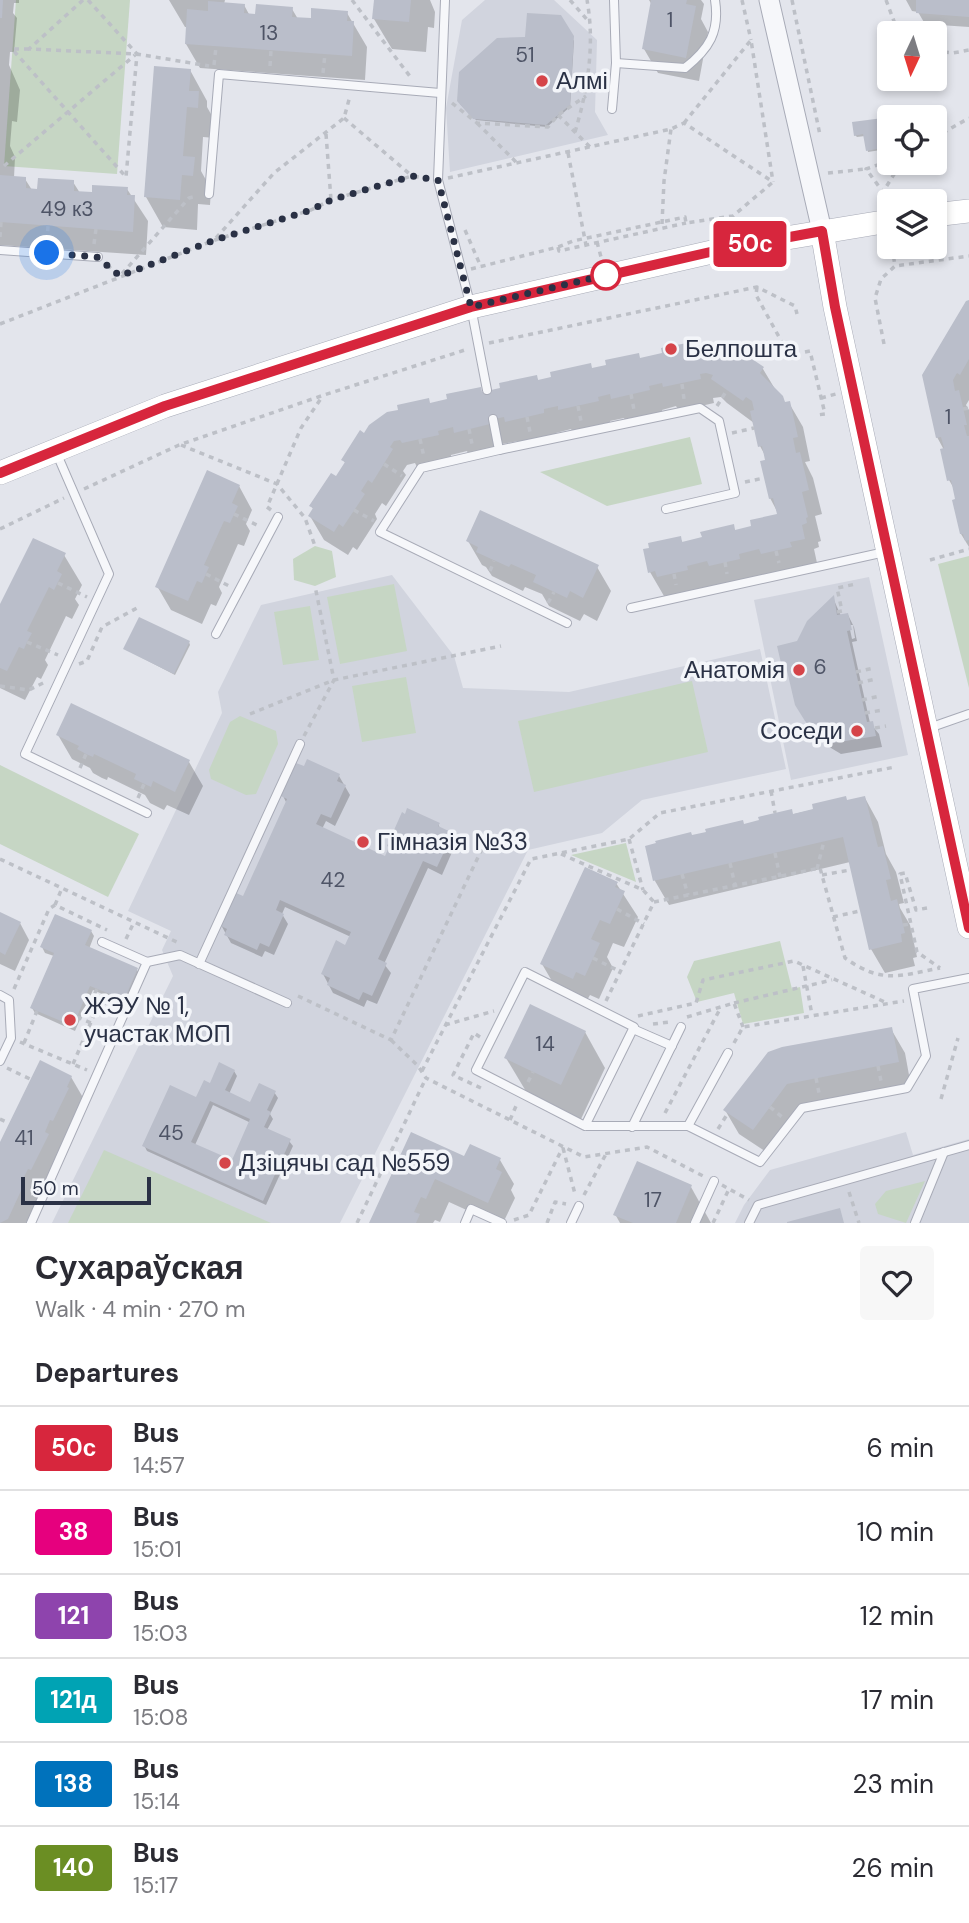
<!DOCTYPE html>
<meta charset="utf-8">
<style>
:root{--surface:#fff;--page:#f7f7f7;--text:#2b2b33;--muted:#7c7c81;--line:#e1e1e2}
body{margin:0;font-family:"DM Sans",sans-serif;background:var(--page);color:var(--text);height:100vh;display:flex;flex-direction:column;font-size:26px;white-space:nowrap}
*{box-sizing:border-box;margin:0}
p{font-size:23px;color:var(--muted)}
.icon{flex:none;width:38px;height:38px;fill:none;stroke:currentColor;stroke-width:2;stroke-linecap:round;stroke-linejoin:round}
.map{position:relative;height:1223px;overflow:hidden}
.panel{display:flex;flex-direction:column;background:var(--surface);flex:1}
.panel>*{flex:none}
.badge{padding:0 14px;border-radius:5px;font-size:24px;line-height:46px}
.needle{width:46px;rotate:184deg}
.tools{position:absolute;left:877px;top:21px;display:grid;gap:14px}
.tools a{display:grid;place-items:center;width:70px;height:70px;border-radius:7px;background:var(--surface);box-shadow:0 4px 10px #0003;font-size:35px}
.scale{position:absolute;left:21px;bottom:18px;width:130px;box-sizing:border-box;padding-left:7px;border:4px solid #2a3145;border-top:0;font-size:19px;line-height:24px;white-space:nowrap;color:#2a3145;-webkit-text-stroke:5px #f3f5f9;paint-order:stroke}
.you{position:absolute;width:35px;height:35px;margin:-18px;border:5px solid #fff;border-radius:50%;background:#1a73e8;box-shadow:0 0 0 10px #1a73e833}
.map>.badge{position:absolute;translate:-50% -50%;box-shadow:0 0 0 4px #fff}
h2{padding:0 35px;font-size:26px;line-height:63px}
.round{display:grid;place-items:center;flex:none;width:74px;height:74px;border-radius:7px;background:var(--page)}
.head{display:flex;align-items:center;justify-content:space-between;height:119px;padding:0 35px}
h1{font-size:33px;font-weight:700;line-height:52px}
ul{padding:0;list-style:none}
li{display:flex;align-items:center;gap:21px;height:84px;padding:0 35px;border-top:2px solid var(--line)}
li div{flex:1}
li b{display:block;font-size:26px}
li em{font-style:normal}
li .badge{min-width:77px;font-weight:700;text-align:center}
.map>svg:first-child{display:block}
.built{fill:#d1d4de}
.green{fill:#c6d6c4}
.shadow{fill:#0003;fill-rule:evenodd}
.building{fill:#babeca;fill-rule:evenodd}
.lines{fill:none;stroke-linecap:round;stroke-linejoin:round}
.service-casing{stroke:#a8abb7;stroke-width:10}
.tertiary-casing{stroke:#a8abb7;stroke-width:21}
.secondary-casing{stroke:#a8abb7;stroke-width:24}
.path{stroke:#bdc0c7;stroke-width:3.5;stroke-dasharray:5 5;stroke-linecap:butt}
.service{stroke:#f6f7fa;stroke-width:8}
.tertiary{stroke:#f6f7fa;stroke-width:19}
.secondary{stroke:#fff;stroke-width:23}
.line-casing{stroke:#fff;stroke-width:16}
.line{stroke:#d7263d;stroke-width:10}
.walk{stroke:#2a3145;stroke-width:7;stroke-dasharray:0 12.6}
.poi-dot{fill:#d54449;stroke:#f3f5f9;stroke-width:2.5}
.stop-dot{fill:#fff;stroke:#d7263d;stroke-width:3.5}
.labels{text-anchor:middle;stroke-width:7;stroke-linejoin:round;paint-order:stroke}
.number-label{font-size:21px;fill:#4e5466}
.poi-label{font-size:24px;fill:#2a3145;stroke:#f3f5f9;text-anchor:start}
</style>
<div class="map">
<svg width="969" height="1223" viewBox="0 0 969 1223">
<rect width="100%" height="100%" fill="#e3e5ec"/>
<g class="built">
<polygon points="485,0 554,0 597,40 595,112 608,135 450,172 446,108 462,20"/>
<polygon points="392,575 454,656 463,688 569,692 760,649 786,769 642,800 602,833 528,850 340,1223 52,1223 173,976 162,950 171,931 128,911 222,713 218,692 261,605"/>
<polygon points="869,577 908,755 791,780 754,600"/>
<polygon points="906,1132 913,1155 969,1139 969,1223 735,1223 744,1205 770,1170"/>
</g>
<g class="green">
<polygon points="16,0 130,0 117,174 4,166"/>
<polygon points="690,437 702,484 607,506 540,472"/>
<polygon points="315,546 332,551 336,577 315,586 294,580 293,559"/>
<polygon points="969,556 969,688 938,564"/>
<polygon points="394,584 407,651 340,664 327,597"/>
<polygon points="310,606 319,660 283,665 274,612"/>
<polygon points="406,677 416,733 362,742 352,686"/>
<polygon points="692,681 708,752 534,792 518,721"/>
<polygon points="240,716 276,731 278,744 256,794 246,795 211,779 209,770 230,722"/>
<polygon points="0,765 139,834 108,897 0,844"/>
<polygon points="626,843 636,882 571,855"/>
<polygon points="780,941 792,989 800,987 804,1013 743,1024 734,993 697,1002 687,977 694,961"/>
<polygon points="104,1150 271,1223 68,1223"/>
<polygon points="925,1181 906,1223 878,1214 875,1204 886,1191"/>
</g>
<g class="shadow">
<polygon points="0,0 19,0 19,3 14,3 13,13 17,18 14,52 10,52 9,65 20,90 17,122 12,121 10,146 15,157 14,178 25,179 32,190 73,182 80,193 127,189 148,221 146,255 0,245"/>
<polygon points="169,0 225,0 224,4 244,5 250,16 292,9 298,19 312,20 347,13 367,47 365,80 200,68 186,44 188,27 185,27"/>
<polygon points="376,0 430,0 435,12 434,28 428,27 426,52 392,49 374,19"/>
<polygon points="649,0 701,0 704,4 701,19 708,32 699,81 658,73 644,49 652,5"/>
<polygon points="906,0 969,0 969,27 925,24 918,12 912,11"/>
<polygon points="574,40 570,107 547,127 476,120 460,104"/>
<polygon points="190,70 207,101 207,107 216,123 215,138 203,137 201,171 211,189 210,205 198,204 197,230 163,227 146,197"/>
<polygon points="883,122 887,149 868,152 865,136 857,137 855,135"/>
<polygon points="969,302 969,400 966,405 969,410 969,547 961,534 956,492 949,480 944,450 937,437"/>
<polygon points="694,348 763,369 775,389 786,404 789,403 803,427 810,461 805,462 813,478 822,514 815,516 821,541 818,542 819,547 814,549 817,563 803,566 804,571 672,601 669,595 664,596 650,572 680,538 683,543 704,539 733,526 736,532 754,528 779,515 770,498 767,459 760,446 754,423 727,403 721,397 713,398 714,403 679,411 676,406 662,410 663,414 626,422 624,418 610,421 611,425 574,434 571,429 556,433 557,437 521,445 518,441 502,444 503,448 469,456 467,451 451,455 451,459 417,467 415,463 407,465 403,471 406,475 386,506 382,503 375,514 377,519 357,550 353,547 348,555 324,540 310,516 314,510 311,506 336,479 346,464 343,460 365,436 431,404 502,389 536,377 539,381"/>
<polygon points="239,486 252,510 246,524 250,531 244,546 238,544 219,587 222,593 216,606 211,604 202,624 171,610 157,586"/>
<polygon points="468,541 597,567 611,591 597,621 584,614 580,621 549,606 542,594 525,587 523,591 492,576 486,567 482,565"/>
<polygon points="64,555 82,585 75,599 79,605 72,619 66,616 45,660 48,665 41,679 37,677 25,700 0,688 0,608"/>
<path d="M833 598 841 616 848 615 854 627 857 641 852 642 870 723 879 734 882 747 841 754 826 745 814 733 804 717 789 673 783 662ZM849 625H853L855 638 852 639Z"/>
<polygon points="189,642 190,645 175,675 125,649"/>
<polygon points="58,735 189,762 203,786 189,815 167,805 164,810 150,803 145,795 108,777 107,780 102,778 93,773 90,768 72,759"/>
<polygon points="339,776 350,795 335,826 326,821 322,829 386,858 438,824 441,830 451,834 456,843 442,875 428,868 384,964 391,973 377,1004 367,1000 364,1007 333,993 323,974 346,947 351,937 285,907 282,914 288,924 274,955 265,951 262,957 231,943 221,925 244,898 287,804 283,796"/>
<polygon points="865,798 878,822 886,854 896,872 904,903 899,904 900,908 910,925 917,957 913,958 915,966 885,973 871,949 850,862 669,905 655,881 647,847"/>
<polygon points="616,883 638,917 624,947 613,943 607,957 613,968 599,999 590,995 586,1002 556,988 542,964"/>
<polygon points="0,914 20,923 29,940 15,971 0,964"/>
<polygon points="91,931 94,936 89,949 137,970 140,975 127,1005 93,990 75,1031 35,1013 32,1008 54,956 45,953 42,947"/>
<polygon points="891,1029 905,1053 911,1086 801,1108 768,1153 739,1134 725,1110"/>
<polygon points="585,1032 605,1068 581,1119 527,1093 506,1058"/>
<path d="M234 1071 237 1076 229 1094 251 1104 274 1092 278 1098 270 1114 273 1119 267 1130 289 1141 293 1146 266 1205 147 1151 144 1145 211 1086ZM213 1105 251 1123 232 1162 195 1145Z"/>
<polygon points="71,1077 85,1101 31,1223 0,1223 0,1146"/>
<polygon points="465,1158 500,1160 514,1184 511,1190 515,1198 503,1223 495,1223 449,1202 440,1222 435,1220 433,1223 371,1223"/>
<polygon points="691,1187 711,1223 620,1223 615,1214"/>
</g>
<g class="building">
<polygon points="0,0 3,0 2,18 0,18"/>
<polygon points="374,0 411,0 409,22 372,19"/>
<polygon points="651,0 687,0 686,4 696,6 686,58 642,49"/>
<polygon points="916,0 969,0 969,17 916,13"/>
<polygon points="208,1 245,4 244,13 255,14 256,4 293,7 292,17 311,18 311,8 348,11 347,21 354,21 352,56 185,44 187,9 208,11"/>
<polygon points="527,13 561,15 574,36 570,105 546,125 473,119 457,101 459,72 497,38 525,37"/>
<polygon points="154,66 191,69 189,91 199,91 198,108 187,107 183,156 195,157 193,176 182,175 180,200 144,197"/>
<polygon points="883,118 887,147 866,151 863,134 854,136 852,122"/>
<polygon points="0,175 26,177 26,188 37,189 38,178 74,180 74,191 92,192 92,185 128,187 127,195 135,195 133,232 0,222"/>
<polygon points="969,300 969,359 960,375 957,373 953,380 955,391 959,390 967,425 964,425 967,436 969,436 969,540 965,541 963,534 960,534 952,500 955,499 951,480 947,481 940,449 944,448 941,437 936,438 922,375 966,301"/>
<polygon points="692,342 693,346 701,345 724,347 731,352 734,347 764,367 760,373 783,396 785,402 790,401 798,437 793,438 796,453 800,452 809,490 802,492 808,517 806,518 807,523 802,525 805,539 790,542 792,547 761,554 759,549 739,554 740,559 709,566 707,561 687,566 688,570 657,577 655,571 648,573 643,549 649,548 648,543 681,536 682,542 702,537 700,532 734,524 735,530 751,526 750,520 777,514 773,498 769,499 760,461 765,460 762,446 758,447 750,411 754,410 752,401 746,397 743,401 711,379 713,375 706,373 700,374 701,379 663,387 662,383 649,386 650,390 611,399 610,394 598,397 599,401 558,410 558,406 544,409 544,413 505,422 504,417 489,420 490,424 454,433 453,427 438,431 439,435 402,443 400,440 394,441 390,447 393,449 372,483 368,480 361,491 365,494 343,527 339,524 334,532 308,516 313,508 309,506 331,473 336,476 345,462 341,460 360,430 364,433 369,425 387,412 398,410 397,405 429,398 430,403 447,399 446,394 481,387 482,392 500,388 499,383 537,375 538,380 551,377 550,372 591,363 592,368 606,365 605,360 639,353 640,358 662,353 661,348"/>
<polygon points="207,470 240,485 232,503 238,506 230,523 224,521 204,565 209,567 202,583 197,581 188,601 155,587"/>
<polygon points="480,510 599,565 583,598 570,591 567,598 533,582 536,575 511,564 509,567 476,552 478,547 466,541"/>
<polygon points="33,538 66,553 57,571 62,574 54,590 49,587 27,631 32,633 27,642 24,649 19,647 7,671 0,668 0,604"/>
<polygon points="834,595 837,615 848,613 852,630 847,631 867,722 873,721 876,736 833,743 817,734 805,721 795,705 785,662 781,663 777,646 797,641 807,621"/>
<polygon points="139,617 190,641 174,674 123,649"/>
<polygon points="71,703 190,760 175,792 153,781 151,787 134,779 136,774 94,754 93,757 86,754 77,749 79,746 56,735"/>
<polygon points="307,759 340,774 337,781 346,785 331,818 321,814 316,824 385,856 389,847 387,846 402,812 405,814 407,808 440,823 438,826 453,833 437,867 423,861 378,959 387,963 372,996 363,992 359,1000 327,985 330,978 321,974 336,940 345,945 351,932 280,900 276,910 284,914 269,947 260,943 257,950 224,935 227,929 219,925 234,892 243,896 287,799 281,796 296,763 304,766"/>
<polygon points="846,796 847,800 865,796 878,847 883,846 891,879 886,880 891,901 897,899 905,933 901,934 902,942 869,950 843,837 653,881 645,846 656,843 655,841 691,832 692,835 706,832 705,829 743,820 744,824 759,820 758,817 792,809 793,814 813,809 812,804"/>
<polygon points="585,867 618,882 615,887 625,891 610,924 600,920 591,939 600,943 585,976 576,972 573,979 540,964"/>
<polygon points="0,912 21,922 5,955 0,952"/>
<polygon points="55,914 92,930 85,945 138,968 124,1000 90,986 73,1026 30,1008 54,953 40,947"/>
<polygon points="530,1004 586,1031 561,1085 504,1058"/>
<polygon points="892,1027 899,1062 787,1084 753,1130 723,1110 768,1052 782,1047"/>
<polygon points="40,1060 72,1076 67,1087 69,1088 53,1121 50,1120 45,1132 49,1134 31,1170 28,1169 22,1181 25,1182 8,1219 0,1223 0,1142"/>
<path d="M219 1062 235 1070 225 1090 250 1102 259 1083 276 1091 267 1110 271 1112 264 1127 291 1139 263 1201 142 1146 170 1085 196 1097 204 1080 210 1083ZM210 1101 250 1119 232 1160 191 1142Z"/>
<polygon points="411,1132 464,1156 470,1144 501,1158 496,1169 502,1172 488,1203 435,1179 426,1199 421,1197 414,1212 420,1214 416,1223 369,1223"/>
<polygon points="637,1161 692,1185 676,1223 633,1223 613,1215"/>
<polygon points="840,1208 844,1223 787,1223 787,1222"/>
</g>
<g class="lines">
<g class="service-casing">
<g id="service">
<polyline points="445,0 438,180 471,307 487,390"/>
<path d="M616 63 685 68C709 49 720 32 715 0"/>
<polyline points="612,109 616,63 614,0"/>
<polyline points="209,194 219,74 440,93"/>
<polyline points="0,250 98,257"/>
<polyline points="493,419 499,450 421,468 380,532 567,623"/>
<polyline points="499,450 700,408 719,421 735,493 666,509"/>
<polyline points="56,452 109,574 25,754 147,813"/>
<polyline points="631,608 885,552"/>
<polyline points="216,634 278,517"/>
<polyline points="929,728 969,714"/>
<polyline points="147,962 180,955 287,1003"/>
<polyline points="199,964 300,744"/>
<polyline points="0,995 9,1000 11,1038 0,1061"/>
<polyline points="633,1029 672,1046"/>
<polyline points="585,1126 634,1027 525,972 476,1070 585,1126 688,1126 760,1162 802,1108 907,1088 926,1056 913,989 969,978"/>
<polyline points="688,1126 728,1053"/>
<polyline points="632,1127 681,1027"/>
<polyline points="31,1223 147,962 102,942"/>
<polyline points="465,1223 471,1209 502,1223"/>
<polyline points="571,1223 579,1206"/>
<polyline points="695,1223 714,1181"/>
<polyline points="749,1223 758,1205 969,1145"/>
<polyline points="915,1223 944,1152"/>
</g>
</g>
<g class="tertiary-casing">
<polyline id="tertiary" points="769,0 822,231"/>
</g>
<g class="secondary-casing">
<g id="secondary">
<polyline points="934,215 969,211"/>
<polyline points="822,231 835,307 969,927"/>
<polyline points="0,473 165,406 471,307 738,246 889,221"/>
</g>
</g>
<g class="path">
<polyline points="83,0 29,49 137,54 209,66"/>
<polyline points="88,0 137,54 126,177"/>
<polyline points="352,0 412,79"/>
<polyline points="570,0 590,23"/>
<polyline points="742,0 751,40"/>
<polyline points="792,0 820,135"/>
<polyline points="886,0 895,24 904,33"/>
<polyline points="29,49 12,49 126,177"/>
<polyline points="934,51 953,53 969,50"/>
<polyline points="214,65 216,47"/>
<polyline points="270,66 271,50"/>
<polyline points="323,73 325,54"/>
<polyline points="452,103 477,123 548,127 558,115 586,96"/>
<polyline points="558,115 590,147"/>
<polyline points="344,118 412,176"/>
<polyline points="477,123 517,163"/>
<polyline points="684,123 751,40 773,182"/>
<path d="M575 132C588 89 595 44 587 0"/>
<polyline points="326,134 331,200"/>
<polyline points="934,138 969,118"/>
<polyline points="882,148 884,163"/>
<polyline points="568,153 586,245"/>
<polyline points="889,161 866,169 883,192 901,163"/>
<polyline points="4,166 135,55"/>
<polyline points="828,173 866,169"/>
<polyline points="448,178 671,129 684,123 773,182"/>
<polyline points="662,224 664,181 671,129"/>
<polyline points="465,230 481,267"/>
<polyline points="0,237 1,222"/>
<polyline points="216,238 274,173 344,118 350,96"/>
<polyline points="47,241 48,226"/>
<polyline points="597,242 601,257"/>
<polyline points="94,244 96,229"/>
<polyline points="558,247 559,251 686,223"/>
<polyline points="892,247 895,266"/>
<polyline points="107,265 120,276 189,198 197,196"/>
<polyline points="471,269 558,247 573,241 685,217 686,223 733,216 773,182"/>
<polyline points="757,287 756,295 784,346"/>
<polyline points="0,324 215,240 311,210 331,200 412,176 426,178"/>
<polyline points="489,343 757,287 795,306 797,314"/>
<polyline points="884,344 875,298 881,279 895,266 969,256"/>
<polyline points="805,352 810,351 825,414 817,415"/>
<polyline points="682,384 684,399"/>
<polyline points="631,394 634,410"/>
<polyline points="821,398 836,394"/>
<polyline points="578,406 581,421"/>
<polyline points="717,406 727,390"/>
<polyline points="963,409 969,408"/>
<polyline points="527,417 530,432"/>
<polyline points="469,429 472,444"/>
<polyline points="732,433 754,428"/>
<polyline points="420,439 424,457"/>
<polyline points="181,445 277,484 305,518 315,546"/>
<polyline points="384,464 402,476"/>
<polyline points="745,482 764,478"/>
<polyline points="84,489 179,445 324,395 468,349"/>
<polyline points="271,510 267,507 301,428 322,397"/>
<polyline points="354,510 374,521"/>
<polyline points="234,514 261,527"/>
<polyline points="0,529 64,498"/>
<polyline points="776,551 779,563"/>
<polyline points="930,560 969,549"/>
<polyline points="725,562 727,574"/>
<polyline points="490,571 494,561"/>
<polyline points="206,574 229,586"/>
<polyline points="674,574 676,585"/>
<polyline points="58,583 87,597"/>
<polyline points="548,603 554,592"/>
<polyline points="837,612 842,611 837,588 856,584"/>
<polyline points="27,642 58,655"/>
<polyline points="79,664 87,661 102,627 137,608"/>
<polyline points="856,672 874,668"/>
<polyline points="858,683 876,679"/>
<polyline points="0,686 29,690 45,682"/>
<polyline points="862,700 880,696"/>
<polyline points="865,713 883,710"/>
<polyline points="250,714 334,680 501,646"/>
<polyline points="875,728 886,726"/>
<polyline points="304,736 334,680 315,586"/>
<polyline points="80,768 86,754"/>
<polyline points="771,791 775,813"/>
<polyline points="138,798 144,784"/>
<polyline points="629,839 643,890"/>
<polyline points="775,853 780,877"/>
<polyline points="561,854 643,890 654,902"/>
<polyline points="0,859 179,943"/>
<polyline points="730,863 735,885"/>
<polyline points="817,869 824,841"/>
<polyline points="682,874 688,895"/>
<polyline points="822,875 850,870"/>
<path d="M654 902 820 868 845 958C882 984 899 976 940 968"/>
<polyline points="55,905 62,888"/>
<polyline points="927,908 916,910 905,873 900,874 917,952 940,968"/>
<polyline points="617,909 644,924"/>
<polyline points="833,917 860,911"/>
<polyline points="903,925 911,924"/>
<polyline points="126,939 134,922"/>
<polyline points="593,958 619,971"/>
<polyline points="803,966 812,1015"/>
<polyline points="14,989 49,909 55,905 107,930"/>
<polyline points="97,989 93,997 100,1001"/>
<polyline points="298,996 391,1040 491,830"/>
<polyline points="606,1001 654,902"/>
<polyline points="734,1003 832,980"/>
<polyline points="638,1016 696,1003 703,980 794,961 887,1003"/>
<polyline points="77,1017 91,1023"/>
<polyline points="687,1017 734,1003 743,1027"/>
<polyline points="653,1024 670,1022"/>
<polyline points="445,1025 494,1011"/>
<polyline points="480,1037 474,1033 453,1075 483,1089"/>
<polyline points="391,1040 418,1066 426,1078 584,1157 647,1147 703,1176"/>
<polyline points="20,1042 87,1070"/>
<polyline points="24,1043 37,1011"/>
<polyline points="734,1043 743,1027 904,1001"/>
<polyline points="73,1064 100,1001 113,1006"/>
<polyline points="878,1066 881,1081"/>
<polyline points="7,1068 30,1079"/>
<polyline points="422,1071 531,859 629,839 660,813 895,767"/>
<polyline points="816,1078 819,1093"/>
<polyline points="528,1082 533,1072"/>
<polyline points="941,1099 958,1038"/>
<polyline points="770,1107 782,1117"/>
<polyline points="665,1113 721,1007"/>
<polyline points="0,1119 9,1123"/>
<polyline points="510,1120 516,1106 515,1105"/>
<polyline points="718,1129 728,1113"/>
<polyline points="563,1148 575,1194"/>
<polyline points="722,1185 749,1200"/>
<polyline points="849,1192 859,1223"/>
<polyline points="584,1195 606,1154"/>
<polyline points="514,1220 529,1215 563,1147"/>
<polyline points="357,1223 426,1078"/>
<polyline points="547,1223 555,1202 566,1204"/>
<polyline points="713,1223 729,1189"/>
</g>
<use href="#service" class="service"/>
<use href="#tertiary" class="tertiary"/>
<use href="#secondary" class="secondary"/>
</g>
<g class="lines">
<g class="line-casing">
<polyline id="line" points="0,473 165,406 471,307 719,250 822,231 835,307 969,928"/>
</g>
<use href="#line" class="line"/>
<polyline class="walk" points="47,253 97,257 120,276 215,240 311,210 331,200 412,176 438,180 471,307 606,275"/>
</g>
<g class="poi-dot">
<circle cx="542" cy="81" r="7"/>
<circle cx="671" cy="349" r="7"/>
<circle cx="799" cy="670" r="7"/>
<circle cx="857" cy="731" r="7"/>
<circle cx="363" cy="842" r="7"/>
<circle cx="70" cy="1020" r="7"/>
<circle cx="225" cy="1163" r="7"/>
</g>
<circle class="stop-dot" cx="606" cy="275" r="14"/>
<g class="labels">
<g class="number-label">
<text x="670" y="27">1</text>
<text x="269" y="40">13</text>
<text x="525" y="62">51</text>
<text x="67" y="216">49 к3</text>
<text x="948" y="424">1</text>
<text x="820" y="674">6</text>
<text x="333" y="887">42</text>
<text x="545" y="1051">14</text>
<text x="171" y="1140">45</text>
<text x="24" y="1145">41</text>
<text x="653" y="1207">17</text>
</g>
<g class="poi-label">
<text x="556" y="89">Алмі</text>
<text x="685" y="357">Белпошта</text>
<text x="785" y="678" text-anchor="end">Анатомія</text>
<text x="843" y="739" text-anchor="end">Соседи</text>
<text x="377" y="850">Гімназія №33</text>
<text x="84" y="1014">ЖЭУ № 1,<tspan x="84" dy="28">участак МОП</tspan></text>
<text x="239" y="1171">Дзіцячы сад №559</text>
</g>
</g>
</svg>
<div class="tools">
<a><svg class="needle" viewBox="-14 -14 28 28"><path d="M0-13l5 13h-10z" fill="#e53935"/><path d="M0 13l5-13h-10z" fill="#7c7c81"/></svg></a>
<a><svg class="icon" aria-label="locate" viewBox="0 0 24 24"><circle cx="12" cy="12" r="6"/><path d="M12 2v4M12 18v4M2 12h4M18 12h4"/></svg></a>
<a><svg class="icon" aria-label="layers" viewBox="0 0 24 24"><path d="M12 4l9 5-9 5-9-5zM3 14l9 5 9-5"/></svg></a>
</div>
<div class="scale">50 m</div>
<div class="you" style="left:47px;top:253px"></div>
<b class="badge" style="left:750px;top:244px;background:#d7263d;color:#fff">50с</b>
</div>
<section class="panel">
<div class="head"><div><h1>Сухараўская</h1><p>Walk · 4 min · 270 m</p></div><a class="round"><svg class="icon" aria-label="heart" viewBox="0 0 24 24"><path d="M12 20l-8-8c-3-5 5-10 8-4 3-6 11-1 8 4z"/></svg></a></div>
<h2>Departures</h2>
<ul>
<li><span class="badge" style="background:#d7263d;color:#fff">50с</span><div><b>Bus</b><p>14:57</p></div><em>6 min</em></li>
<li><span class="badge" style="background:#e6007e;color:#fff">38</span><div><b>Bus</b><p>15:01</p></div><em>10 min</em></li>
<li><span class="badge" style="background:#8e44ad;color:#fff">121</span><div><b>Bus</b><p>15:03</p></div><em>12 min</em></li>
<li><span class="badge" style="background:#00a3b4;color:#fff">121д</span><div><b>Bus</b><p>15:08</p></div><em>17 min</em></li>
<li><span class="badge" style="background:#0072bc;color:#fff">138</span><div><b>Bus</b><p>15:14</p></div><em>23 min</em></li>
<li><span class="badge" style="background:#6b8e23;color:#fff">140</span><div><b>Bus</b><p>15:17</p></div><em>26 min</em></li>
</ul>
</section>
